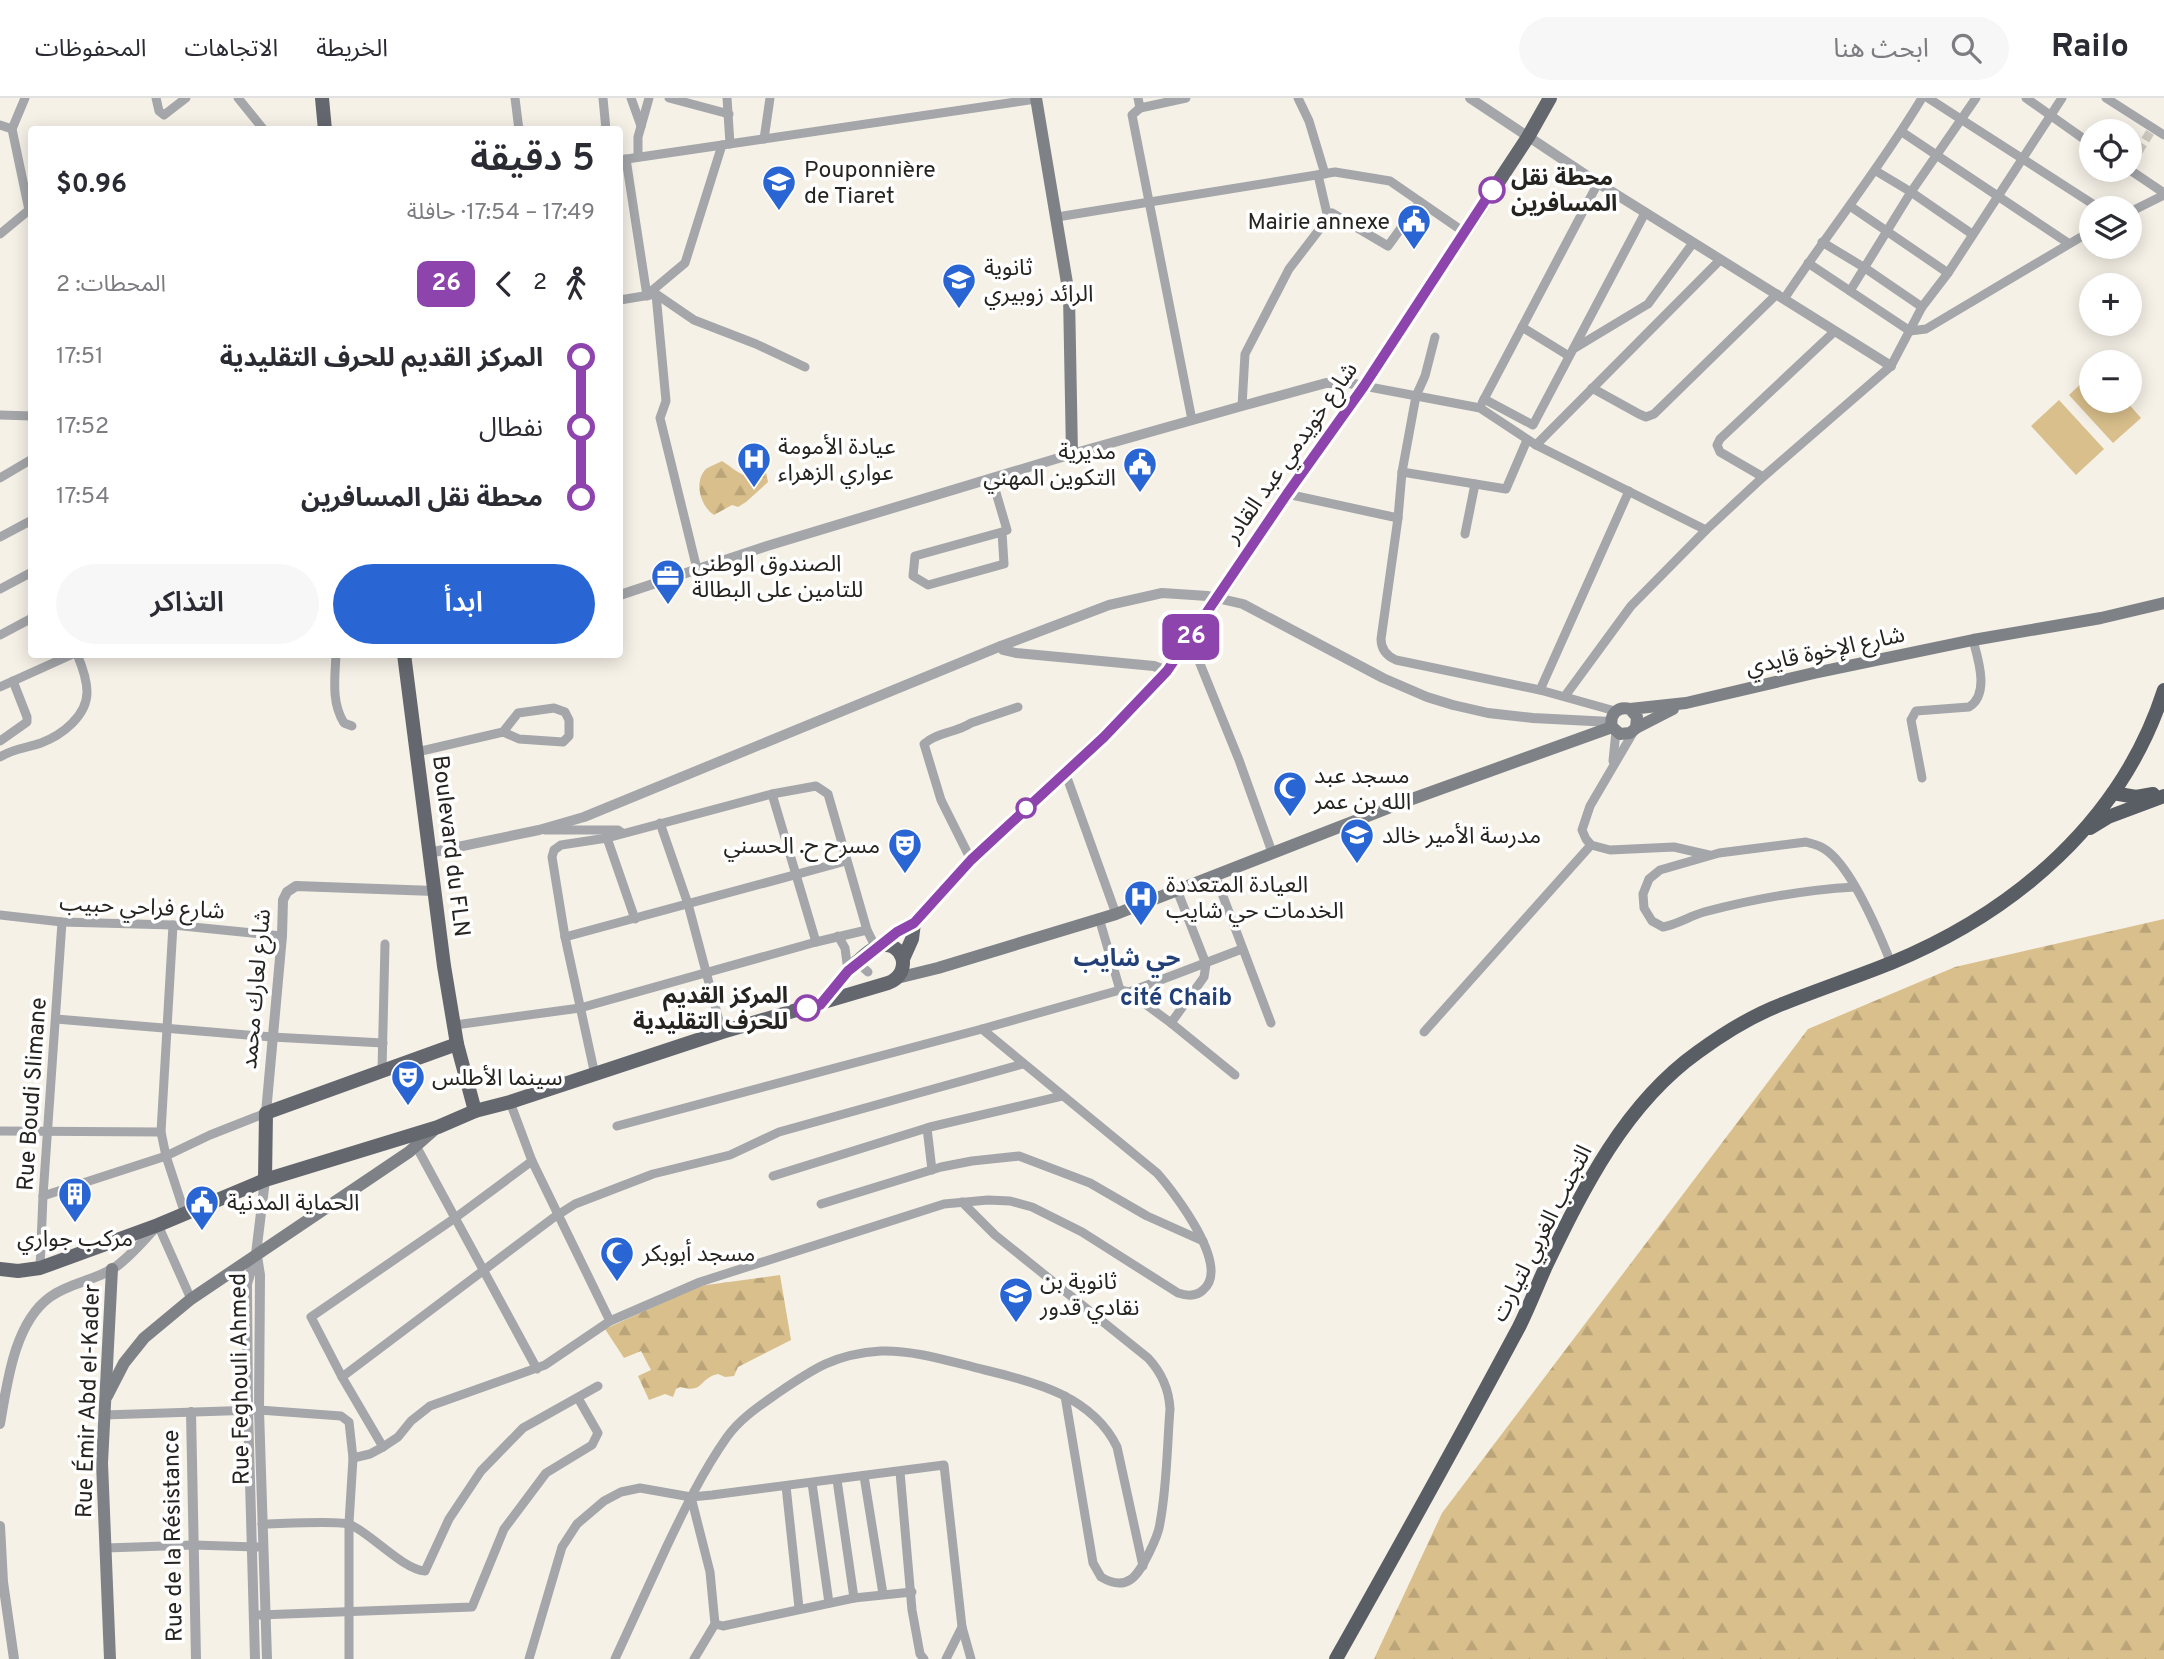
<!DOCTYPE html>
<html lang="ar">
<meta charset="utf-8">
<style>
:root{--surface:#fff;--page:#f7f7f7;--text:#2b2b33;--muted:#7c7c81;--line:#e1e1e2;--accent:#2966d3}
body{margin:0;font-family:Overpass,"Noto Sans Arabic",sans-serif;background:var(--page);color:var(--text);direction:rtl;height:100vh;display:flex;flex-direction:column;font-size:26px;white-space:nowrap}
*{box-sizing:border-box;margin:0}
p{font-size:23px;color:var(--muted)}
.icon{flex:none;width:38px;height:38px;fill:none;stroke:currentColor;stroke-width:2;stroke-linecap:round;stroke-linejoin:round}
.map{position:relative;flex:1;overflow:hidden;direction:ltr}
.drawer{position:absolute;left:28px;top:28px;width:595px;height:532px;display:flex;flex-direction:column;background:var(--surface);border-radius:7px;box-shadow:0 4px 18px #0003;direction:rtl}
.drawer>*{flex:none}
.badge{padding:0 14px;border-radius:10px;font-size:24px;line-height:46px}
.tools{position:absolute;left:2079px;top:21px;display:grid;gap:14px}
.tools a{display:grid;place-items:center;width:63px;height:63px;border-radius:50%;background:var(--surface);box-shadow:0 4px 18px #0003;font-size:35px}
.map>.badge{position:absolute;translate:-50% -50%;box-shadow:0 0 0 4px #fff}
.legs{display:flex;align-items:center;gap:10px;height:77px;padding:0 28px;font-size:23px}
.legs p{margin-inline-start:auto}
.overview{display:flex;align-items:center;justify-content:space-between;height:119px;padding:0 28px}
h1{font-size:38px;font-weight:600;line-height:52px}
.button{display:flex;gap:14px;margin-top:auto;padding:14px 28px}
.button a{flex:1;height:80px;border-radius:42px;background:var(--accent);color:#fff;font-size:28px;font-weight:600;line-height:80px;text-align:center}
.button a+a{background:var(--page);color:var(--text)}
ul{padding:0 28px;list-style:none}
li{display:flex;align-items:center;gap:24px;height:70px;font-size:26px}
li i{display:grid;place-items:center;width:10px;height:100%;margin:0 9px;background:currentColor}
li i::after{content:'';width:18px;height:18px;margin:-9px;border:5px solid;border-radius:50%;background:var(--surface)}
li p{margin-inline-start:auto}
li:first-child i{background:linear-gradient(#0000 50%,currentColor 0)}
li:last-child i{background:linear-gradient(currentColor 50%,#0000 0)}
header{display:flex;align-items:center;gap:42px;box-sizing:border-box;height:98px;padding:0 35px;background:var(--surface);border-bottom:2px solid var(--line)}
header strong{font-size:33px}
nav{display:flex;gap:38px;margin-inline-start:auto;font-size:24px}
.search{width:490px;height:63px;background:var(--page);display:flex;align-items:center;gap:18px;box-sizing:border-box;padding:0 24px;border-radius:38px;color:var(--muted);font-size:26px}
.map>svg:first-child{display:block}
.forest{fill:url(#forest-firs)}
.park{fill:#d9bf8c}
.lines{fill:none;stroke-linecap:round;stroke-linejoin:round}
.minor-tunnel{stroke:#ccc8bf;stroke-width:9;stroke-dasharray:9 4.5;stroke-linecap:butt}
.minor{stroke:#a4a6aa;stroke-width:9}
.tertiary{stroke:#a4a6aa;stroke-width:10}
.secondary{stroke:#7e8287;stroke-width:12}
.primary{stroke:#64686e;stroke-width:14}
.trunk{stroke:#595d64;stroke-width:14}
.primary-bridge{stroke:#64686e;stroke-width:14}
.line-1-casing{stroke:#fff;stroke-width:16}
.line-1{stroke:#8e44ad;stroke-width:10}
.stop-1-dot{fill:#fff;stroke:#8e44ad;stroke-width:3.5}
.labels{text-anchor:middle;stroke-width:7;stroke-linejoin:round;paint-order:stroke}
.poi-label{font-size:23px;fill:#262420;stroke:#fff;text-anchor:start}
.stop-label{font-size:23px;font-weight:bold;fill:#262420;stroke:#fff;text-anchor:start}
.street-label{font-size:23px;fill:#262420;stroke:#fff}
.neighbourhood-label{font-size:24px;font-weight:bold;fill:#224077;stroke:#fff}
</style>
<header>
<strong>Railo</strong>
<div class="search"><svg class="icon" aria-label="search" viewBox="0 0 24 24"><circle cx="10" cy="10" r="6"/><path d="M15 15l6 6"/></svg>ابحث هنا</div>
<nav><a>الخريطة</a><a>الاتجاهات</a><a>المحفوظات</a></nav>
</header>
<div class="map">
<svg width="2164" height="1561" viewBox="0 0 2164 1561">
<defs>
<pattern id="forest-firs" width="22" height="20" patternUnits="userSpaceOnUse" patternTransform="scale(1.75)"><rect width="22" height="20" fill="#d9bf8c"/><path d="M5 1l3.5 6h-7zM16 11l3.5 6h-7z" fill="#baa478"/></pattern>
</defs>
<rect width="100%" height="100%" fill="#f6f1e7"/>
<g class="forest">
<path d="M722 363C738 373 749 388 765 369L768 384 746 404 738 409 732 407 714 417C701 409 693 384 706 371 710 368 717 366 722 363Z"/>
<polygon points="2164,821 2164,1561 1374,1561 1442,1415 1808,931 1955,869"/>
<path d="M780 1177 791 1242 738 1269 734 1278 725 1279 718 1276C699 1280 704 1296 680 1289L676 1291 673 1299 665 1296 649 1302 638 1278 651 1272 641 1253 624 1260 605 1231 699 1188Z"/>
</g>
<g class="park">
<polygon points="2091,276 2091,303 2126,303 2141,320 2113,345 2069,297"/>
<polygon points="2059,302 2104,351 2076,377 2031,328"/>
</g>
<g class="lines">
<polyline class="minor-tunnel" points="2131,65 2151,33"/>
<g class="minor">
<polyline points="156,0 159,13 164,17 186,0"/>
<polyline points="238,0 264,32"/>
<polyline points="515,0 519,32"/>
<polyline points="603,0 606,32"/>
<polyline points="631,0 641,28"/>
<polyline points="669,0 729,16"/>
<polyline points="727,0 730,46"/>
<polyline points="1138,0 1140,10 1186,0"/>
<polyline points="1298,0 1309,23 1325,76"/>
<polyline points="1928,0 2099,110"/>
<polyline points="2026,0 2091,46"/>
<polyline points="2106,0 2164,37"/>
<polyline points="1140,10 1132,17 1192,322"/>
<polyline points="0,27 12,31"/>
<polyline points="1902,34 2068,145"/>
<polyline points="764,41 770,0"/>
<polyline points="638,59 638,39 649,0"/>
<polyline points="626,61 647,198"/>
<polyline points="620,62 1036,1"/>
<polyline points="2130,72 2164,95"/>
<polyline points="1876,73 1911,94 1972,136"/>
<polyline points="1318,77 1328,120"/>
<polyline points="1850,108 1948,175"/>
<polyline points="2130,114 2164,97"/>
<polyline points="1057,119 1335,74 1390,83 1464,134"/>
<polyline points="0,136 29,112 12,31 25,0"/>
<polyline points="1822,144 1865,170 1922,209"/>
<polyline points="1808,165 1910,233 1926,231 2091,133"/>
<polyline points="1850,193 1911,94 1976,0"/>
<polyline points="648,196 685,165 722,47"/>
<polyline points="656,196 666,303 660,320 697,471"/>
<path d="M1784 201C1829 133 1880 70 1922 0"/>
<polyline points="620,202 656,196 694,222 756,246 805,269"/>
<polyline points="1522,229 1569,258"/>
<path d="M1435 239 1425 278 1416 298 1402 374 1398 420 1381 541C1381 551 1387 558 1396 562L1540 592 1615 613"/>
<polyline points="1575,250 1648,206 1693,145"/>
<polyline points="1364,288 1480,310 1536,347 1706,432"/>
<polyline points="1592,290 1639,316 1646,319 1654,316 1777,196"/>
<polyline points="1484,301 1533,327 1645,115"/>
<polyline points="1482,305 1598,85"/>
<polyline points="1242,308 1245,256 1289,171 1332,115 1388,148 1420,104"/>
<polyline points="0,317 32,318"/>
<polyline points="1536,347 1720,162"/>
<polyline points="1402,374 1506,391 1527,342"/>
<polyline points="1763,379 1720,354 1717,347 1720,341 1835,233"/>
<polyline points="0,380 32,361"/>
<polyline points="992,381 1007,432 1002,434 915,458 913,478 928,487 1004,466 1002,434"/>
<polyline points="1287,396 1398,420"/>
<polyline points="1465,436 1475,386"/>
<polyline points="0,439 32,422"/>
<polyline points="0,491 32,474"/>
<polyline points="0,537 32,520"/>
<polyline points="1190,541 1239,662 1272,754"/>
<path d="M336 556C335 580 331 604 344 625L352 628"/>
<polyline points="0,589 73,556"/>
<polyline points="1540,592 1629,393"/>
<polyline points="1565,598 1631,508 1706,432 1763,379 1891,268 1922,209 1948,175 2062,0"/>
<polyline points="1634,633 1590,708 1582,732 1586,741 1591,747 1610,752 1674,749 1709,757"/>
<polyline points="0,643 27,624 27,619 13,583"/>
<polyline points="417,654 503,634 519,641 563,644 569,638 569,622 565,614 554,610 518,615 503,634"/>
<path d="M0 659C14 650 27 650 41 645 62 637 87 618 87 594 87 581 82 568 77 556"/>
<polyline points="1613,663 1616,633"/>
<polyline points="1065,674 1116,816"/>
<path d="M1922 680 1911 622 1916 613 1969 609C1990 596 1978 561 1973 542"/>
<polyline points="772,696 816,844"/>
<polyline points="660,725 688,806 722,934"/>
<polyline points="545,732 618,732 621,734"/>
<polyline points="607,740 635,821"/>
<path d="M971 762 941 702 924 646C937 634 956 635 971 625L1018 609"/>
<polyline points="1215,777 1271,925"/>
<path d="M1855 789C1803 792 1753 801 1704 814 1690 818 1678 826 1663 829L1652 823 1644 810 1643 796 1649 781 1660 772 1719 755 1806 744C1813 746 1820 747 1826 752 1852 770 1879 835 1891 865"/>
<polyline points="0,817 62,824 173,827 282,838"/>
<polyline points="1099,820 1120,892"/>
<polyline points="173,827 161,1034 166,1058 185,1116"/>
<polyline points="838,838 845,850 848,873"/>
<polyline points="565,839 846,763"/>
<polyline points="855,862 868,874"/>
<polyline points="1129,894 1171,925 1235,977"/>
<polyline points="56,921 272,939 383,945"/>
<polyline points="1171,925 1204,879 1206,866 1177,792"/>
<polyline points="455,927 580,910 816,844 867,832"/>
<polyline points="1424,934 1591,747"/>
<polyline points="382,972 385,846"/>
<polyline points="595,977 565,839 552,759 554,752 561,747 607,740 772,696 816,688 828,696 867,832 876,850"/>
<polyline points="510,1004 532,1063 610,1223"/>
<polyline points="617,1028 982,931 1120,892 1129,894 1242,851"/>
<polyline points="927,1030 932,1072"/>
<polyline points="0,1033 161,1034"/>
<polyline points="415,1046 537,1271"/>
<path d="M532 1063 455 1120 311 1219 342 1279 383 1349 398 1339 411 1323 430 1308 545 1267 610 1223 700 1184 944 1106 988 1102 1010 1103 1032 1109 1082 1134 1178 1195C1187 1198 1196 1199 1203 1192 1232 1169 1174 1094 1157 1075L982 931"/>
<polyline points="773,1078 930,1029 1062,998"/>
<polyline points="43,1098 166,1058 210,1037 266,1015"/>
<path d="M962 1104 995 1137 1148 1260C1162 1275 1169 1291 1170 1311 1167 1349 1167 1388 1160 1425 1159 1435 1154 1445 1149 1455 1138 1477 1128 1495 1101 1479L1093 1465 1065 1298"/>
<polyline points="821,1106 941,1069 972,1063 1019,1058 1090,1085 1147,1118 1203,1143"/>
<polyline points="158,1127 191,1201"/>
<polyline points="40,1170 43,1098 62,824"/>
<polyline points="342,1279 553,1120 575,1106 653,1076 730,1057 779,1034 1023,966"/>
<polyline points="104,1317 259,1312 341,1318 349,1324 353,1360 370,1356 383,1349"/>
<polyline points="900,1374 912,1512 920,1556 924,1561"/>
<polyline points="864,1378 883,1496"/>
<polyline points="837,1382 854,1500"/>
<polyline points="812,1385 829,1505"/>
<polyline points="786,1388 799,1510"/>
<polyline points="691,1399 710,1474 715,1526 694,1561"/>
<path d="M262 1426C277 1426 342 1422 351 1427 371 1436 404 1472 425 1473L449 1421 481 1373 523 1330 598 1288"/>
<polyline points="106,1450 194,1447 258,1449"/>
<polyline points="259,1517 472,1509 504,1431 546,1375 592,1347 598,1335 578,1300"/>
<polyline points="715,1526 723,1528 854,1500 912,1494"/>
<polyline points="962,1529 971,1561"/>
<polyline points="349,1561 349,1425 353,1360"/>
<polyline points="529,1561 562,1449 577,1426 604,1403 621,1394 640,1390 691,1399 712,1397 944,1367 962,1529 946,1561"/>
<path d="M615 1561C632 1524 649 1487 666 1450 684 1412 703 1373 727 1339 740 1321 758 1309 775 1297 813 1271 834 1256 881 1253 916 1252 951 1264 985 1272 1036 1284 1093 1299 1117 1349L1143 1468"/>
</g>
<g class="tertiary">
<polyline points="1470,0 1598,85 1891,268"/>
<polyline points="620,497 767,448 1072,356 1242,308 1326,285 1349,285 1364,288"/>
<polyline points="1001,548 1003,552 1016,555 1154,568 1167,573"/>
<polyline points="429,755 539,732 584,719 1001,548 1109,507 1162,495 1208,498 1243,506 1383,580 1427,599 1453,607 1488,615 1533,620 1611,624"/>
<polyline points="266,1015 282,838 283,802 287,794 296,788 434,793"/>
<polyline points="257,1158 260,1177 259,1312 267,1561"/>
<polyline points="191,1314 196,1561"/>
<path d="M0 1326C7 1286 14 1225 50 1199 69 1185 96 1182 114 1170 130 1159 143 1143 156 1129"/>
<polyline points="0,1428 3,1484 14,1561"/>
<polyline points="255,1561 248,1312 247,1186 256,1156 265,1082"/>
</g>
<g class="secondary">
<polyline points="1036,0 1069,197 1072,356"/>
<path d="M1630 611 1637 619 1636 630 1630 635 1620 636 1612 629C1609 616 1618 608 1630 611L1686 605 1814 575 1973 542 2101 520 2164 505"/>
<polyline points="1636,630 1673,611"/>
<polyline points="897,880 938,870 1116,816 1401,705 1612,629"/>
<polyline points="107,1298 124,1265 144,1240 191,1201 409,1054 434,1032"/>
<polyline points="110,1561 102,1365 112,1171"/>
</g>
<g class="primary">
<polyline points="322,0 325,32"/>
<polyline points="1235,474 1287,396 1364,288 1528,39 1550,0"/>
<polyline points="404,556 444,868 457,946 475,1013"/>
<polyline points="880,848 897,834 914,825 971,762 1103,639 1167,573 1204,520"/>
<polyline points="903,861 912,841 914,825"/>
<polyline points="265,1082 266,1015 457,946"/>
<path d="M0 1171 18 1173 40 1170 158 1127 265 1082 438 1029 475 1013 510 1004 722 934 888 885C914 875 903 841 879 848 862 854 831 892 820 907"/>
</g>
<g class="trunk">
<polyline points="2113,695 2136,699 2153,696"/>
<polyline points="2090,730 2108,719 2164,698"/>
<path d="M1336 1561C1398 1451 1459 1341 1519 1229 1529 1209 1537 1188 1546 1168 1584 1089 1625 1006 1698 954 1724 935 1755 916 1785 905 1820 891 1856 879 1891 865 2015 814 2122 723 2164 592"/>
</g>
<polyline class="primary-bridge" points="1204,520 1235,474"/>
</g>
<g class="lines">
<g class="line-1-casing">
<polyline id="line-1" points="807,910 820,907 848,873 897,834 914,825 971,762 1104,639 1167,573 1287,396 1364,288 1492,92"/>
</g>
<use href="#line-1" class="line-1"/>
</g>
<defs>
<g id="school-pin" transform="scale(1.75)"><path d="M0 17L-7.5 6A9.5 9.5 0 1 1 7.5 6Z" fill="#2966d3" stroke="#fff"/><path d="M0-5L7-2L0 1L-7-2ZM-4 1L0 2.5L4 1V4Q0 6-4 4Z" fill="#fff"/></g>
<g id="civic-pin" transform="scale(1.75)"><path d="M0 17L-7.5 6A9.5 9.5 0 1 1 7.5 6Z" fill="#2966d3" stroke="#fff"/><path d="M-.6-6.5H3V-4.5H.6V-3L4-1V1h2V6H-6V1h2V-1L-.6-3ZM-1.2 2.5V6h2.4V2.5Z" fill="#fff"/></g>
<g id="hospital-pin" transform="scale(1.75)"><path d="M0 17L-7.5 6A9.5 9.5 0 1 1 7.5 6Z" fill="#2966d3" stroke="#fff"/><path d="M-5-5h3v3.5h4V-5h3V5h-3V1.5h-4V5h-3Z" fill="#fff"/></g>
<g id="office-pin" transform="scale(1.75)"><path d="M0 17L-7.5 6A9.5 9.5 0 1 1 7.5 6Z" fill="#2966d3" stroke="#fff"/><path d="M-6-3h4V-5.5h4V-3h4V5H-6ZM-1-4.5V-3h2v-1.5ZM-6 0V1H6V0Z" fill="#fff"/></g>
<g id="mosque-pin" transform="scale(1.75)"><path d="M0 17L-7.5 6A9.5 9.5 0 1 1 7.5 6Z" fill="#2966d3" stroke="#fff"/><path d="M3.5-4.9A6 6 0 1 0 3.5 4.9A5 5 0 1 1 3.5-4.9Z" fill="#fff"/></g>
<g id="theatre-pin" transform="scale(1.75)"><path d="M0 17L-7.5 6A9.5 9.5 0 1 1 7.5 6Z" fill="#2966d3" stroke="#fff"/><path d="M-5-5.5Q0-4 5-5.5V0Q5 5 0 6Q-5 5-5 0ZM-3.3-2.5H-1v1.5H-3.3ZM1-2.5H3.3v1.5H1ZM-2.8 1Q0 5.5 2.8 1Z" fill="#fff"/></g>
<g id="building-pin" transform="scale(1.75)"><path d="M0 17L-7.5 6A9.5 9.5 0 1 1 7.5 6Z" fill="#2966d3" stroke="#fff"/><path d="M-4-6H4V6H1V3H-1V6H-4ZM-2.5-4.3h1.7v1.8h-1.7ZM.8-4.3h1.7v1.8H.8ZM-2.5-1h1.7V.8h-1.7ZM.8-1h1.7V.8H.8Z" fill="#fff"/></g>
</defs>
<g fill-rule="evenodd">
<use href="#school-pin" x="779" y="84"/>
<use href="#civic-pin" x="1414" y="123"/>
<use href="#school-pin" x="959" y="182"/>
<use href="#hospital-pin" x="754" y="361"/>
<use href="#civic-pin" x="1140" y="366"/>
<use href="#office-pin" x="668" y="478"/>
<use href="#mosque-pin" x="1290" y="690"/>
<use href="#school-pin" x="1357" y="737"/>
<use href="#theatre-pin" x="905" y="747"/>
<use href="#hospital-pin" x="1141" y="799"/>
<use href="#theatre-pin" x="408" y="979"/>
<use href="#building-pin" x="75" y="1096"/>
<use href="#civic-pin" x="202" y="1104"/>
<use href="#mosque-pin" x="617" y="1155"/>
<use href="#school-pin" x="1016" y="1196"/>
</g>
<g class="stop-1-dot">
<circle cx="1492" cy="92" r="12"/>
<circle cx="1026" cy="710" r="9"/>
<circle cx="807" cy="910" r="12"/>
</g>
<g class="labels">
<g class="poi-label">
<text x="804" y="79">Pouponnière<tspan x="804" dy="26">de Tiaret</tspan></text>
<text x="1390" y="131" text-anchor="end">Mairie annexe</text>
<text x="984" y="177">ثانوية<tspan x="984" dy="26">الرائد زوبيري</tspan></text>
<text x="778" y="356">عيادة الأمومة<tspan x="778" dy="26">عواري الزهراء</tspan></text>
<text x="1116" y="361" text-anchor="end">مديرية<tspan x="1116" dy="26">التكوين المهني</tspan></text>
<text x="692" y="473">الصندوق الوطني<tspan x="692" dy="26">للتامين على البطالة</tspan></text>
<text x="1314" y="685">مسجد عبد<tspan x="1314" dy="26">الله بن عمر</tspan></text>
<text x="1382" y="745">مدرسة الأمير خالد</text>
<text x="880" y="755" text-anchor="end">مسرح ح. الحسني</text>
<text x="1166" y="794">العيادة المتعددة<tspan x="1166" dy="26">الخدمات حي شايب</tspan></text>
<text x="432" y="987">سينما الأطلس</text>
<text x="227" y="1112">الحماية المدنية</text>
<text x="75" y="1148" text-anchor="middle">مركب جواري</text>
<text x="642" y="1163">مسجد أبوبكر</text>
<text x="1040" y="1191">ثانوية بن<tspan x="1040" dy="26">نقادي قدور</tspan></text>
</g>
<g class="stop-label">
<text x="1511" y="87">محطة نقل<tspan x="1511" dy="26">المسافرين</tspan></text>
<text x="788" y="905" text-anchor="end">المركز القديم<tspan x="788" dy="26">للحرف التقليدية</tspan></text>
</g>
<g class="street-label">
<text transform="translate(1290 354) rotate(-55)" y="8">شارع خويدمي عبد القادر</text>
<text transform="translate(1825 552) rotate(-12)" y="8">شارع الإخوة قايدي</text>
<text transform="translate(452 748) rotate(83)" y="8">Boulevard du FLN</text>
<text transform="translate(142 808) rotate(3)" y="8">شارع فراحي حبيب</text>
<text transform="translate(255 891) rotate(-85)" y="8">شارع لعارك محمد</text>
<text transform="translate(31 996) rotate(-86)" y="8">Rue Boudi Slimane</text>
<text transform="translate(1541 1135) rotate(-63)" y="8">التجنب الغربي لتيارت</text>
<text transform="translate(239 1281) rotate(-91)" y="8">Rue Feghouli Ahmed</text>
<text transform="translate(87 1303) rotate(-88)" y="8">Rue Émir Abd el-Kader</text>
<text transform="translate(172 1438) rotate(-91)" y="8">Rue de la Résistance</text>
</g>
<g class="neighbourhood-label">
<text x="1127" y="868">حي شايب</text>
<text x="1176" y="907">cité Chaib</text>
</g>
</g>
</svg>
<div class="tools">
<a><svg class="icon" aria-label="locate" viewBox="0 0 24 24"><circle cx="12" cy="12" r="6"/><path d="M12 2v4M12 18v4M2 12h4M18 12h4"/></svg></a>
<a><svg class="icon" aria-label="layers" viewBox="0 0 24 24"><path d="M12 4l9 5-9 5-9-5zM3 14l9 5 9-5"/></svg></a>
<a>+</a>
<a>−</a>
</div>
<b class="badge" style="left:1191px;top:539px;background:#8e44ad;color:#fff">26</b>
<section class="drawer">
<div class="overview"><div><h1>5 دقيقة</h1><p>17:49 – 17:54 · حافلة</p></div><b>$0.96</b></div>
<div class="legs"><svg class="icon" aria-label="walk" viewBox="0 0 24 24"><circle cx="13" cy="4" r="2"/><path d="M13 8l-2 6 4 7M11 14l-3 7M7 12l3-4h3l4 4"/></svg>2<svg class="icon" aria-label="back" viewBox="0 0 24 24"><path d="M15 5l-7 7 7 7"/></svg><b class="badge" style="background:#8e44ad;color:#fff">26</b><p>المحطات: 2</p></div>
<ul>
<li><i style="color:#8e44ad"></i><b>المركز القديم للحرف التقليدية</b><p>17:51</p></li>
<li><i style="color:#8e44ad"></i><span>نفطال</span><p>17:52</p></li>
<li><i style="color:#8e44ad"></i><b>محطة نقل المسافرين</b><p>17:54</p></li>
</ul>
<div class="button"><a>ابدأ</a><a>التذاكر</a></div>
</section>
</div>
